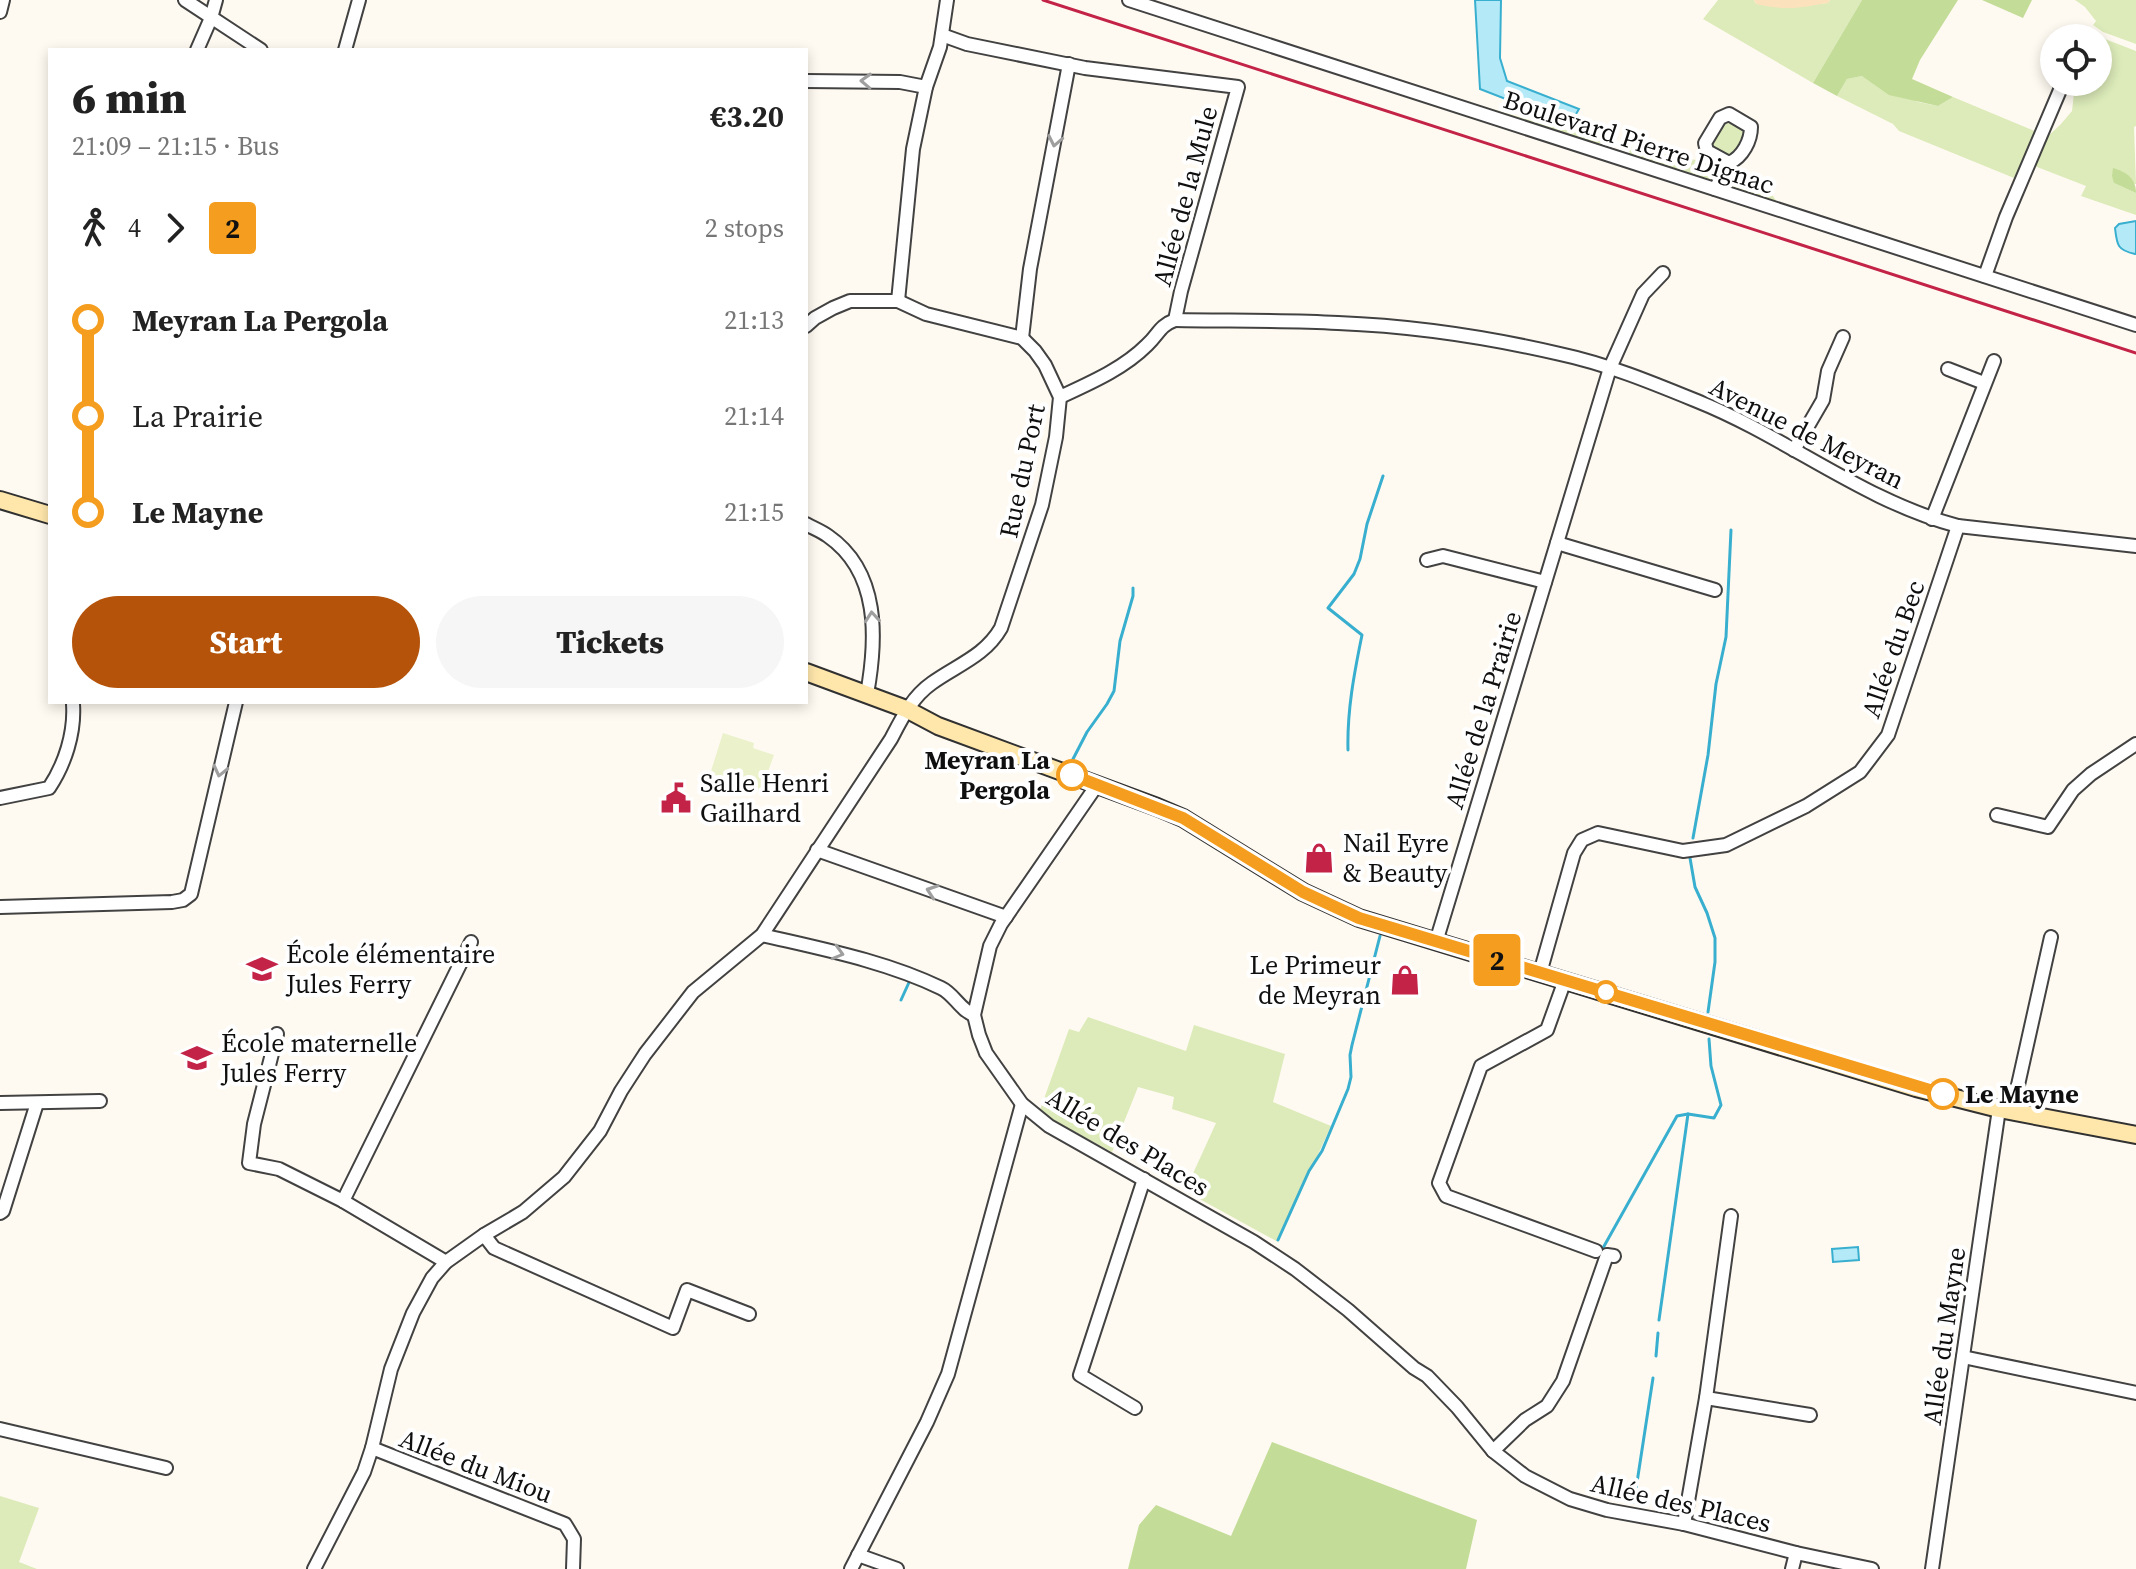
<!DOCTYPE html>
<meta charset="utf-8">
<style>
:root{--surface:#fff;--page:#f6f6f6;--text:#222;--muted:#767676;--accent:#b45309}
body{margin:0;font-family:"Source Serif 4",serif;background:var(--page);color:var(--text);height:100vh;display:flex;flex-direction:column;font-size:30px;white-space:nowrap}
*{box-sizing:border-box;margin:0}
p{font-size:26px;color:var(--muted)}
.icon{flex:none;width:44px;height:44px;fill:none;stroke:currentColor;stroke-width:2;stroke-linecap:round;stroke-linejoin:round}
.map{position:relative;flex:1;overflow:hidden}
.details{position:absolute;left:48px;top:48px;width:760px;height:656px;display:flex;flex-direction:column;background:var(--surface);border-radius:0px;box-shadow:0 4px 12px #0003}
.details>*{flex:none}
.badge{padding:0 16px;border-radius:6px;font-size:28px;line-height:52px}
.buttons{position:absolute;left:2040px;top:24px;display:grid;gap:16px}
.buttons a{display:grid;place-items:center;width:72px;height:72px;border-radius:50%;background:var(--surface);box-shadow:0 4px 12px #0003;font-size:40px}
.map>.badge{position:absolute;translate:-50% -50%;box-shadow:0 0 0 4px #fff}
.legs{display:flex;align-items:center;gap:12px;height:88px;padding:0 24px;font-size:26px}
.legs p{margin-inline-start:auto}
.overview{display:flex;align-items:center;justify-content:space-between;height:136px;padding:0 24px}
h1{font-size:44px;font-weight:800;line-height:60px}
.cta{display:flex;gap:16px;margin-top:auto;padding:16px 24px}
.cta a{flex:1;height:92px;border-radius:48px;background:var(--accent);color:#fff;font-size:32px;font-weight:800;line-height:92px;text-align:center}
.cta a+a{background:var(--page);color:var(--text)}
ul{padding:0 24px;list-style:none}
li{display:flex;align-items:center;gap:28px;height:96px;font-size:30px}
li i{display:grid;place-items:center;width:12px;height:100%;margin:0 10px;background:currentColor}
li i::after{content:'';width:20px;height:20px;margin:-10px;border:6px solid;border-radius:50%;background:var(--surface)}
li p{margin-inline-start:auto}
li:first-child i{background:linear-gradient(#0000 50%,currentColor 0)}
li:last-child i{background:linear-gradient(currentColor 50%,#0000 0)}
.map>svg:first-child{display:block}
.green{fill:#dcebb9}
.forest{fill:#c3dc98}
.sand{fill:#fce2bc}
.pitch{fill:#ebf2cb}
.water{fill:#b4eaf8;stroke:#39afd0;stroke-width:2}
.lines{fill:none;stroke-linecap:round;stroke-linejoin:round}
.stream{stroke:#39afd0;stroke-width:3}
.street-casing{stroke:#424242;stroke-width:16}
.secondary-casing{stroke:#313131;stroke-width:20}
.street{stroke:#fff;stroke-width:12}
.secondary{stroke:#ffe7ac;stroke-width:16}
.rail{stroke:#c32347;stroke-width:3}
.oneway{stroke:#9f9f9f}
.line-1-casing{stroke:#fff;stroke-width:18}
.line-1{stroke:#f49d1e;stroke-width:12}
.stop-1-dot{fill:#fff;stroke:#f49d1e;stroke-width:4}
.labels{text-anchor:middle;stroke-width:8;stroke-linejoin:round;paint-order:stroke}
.street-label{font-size:26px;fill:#0f0f0f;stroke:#fff}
.stop-label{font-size:26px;font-weight:bold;fill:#0f0f0f;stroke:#fff;text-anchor:end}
.poi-label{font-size:26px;fill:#0f0f0f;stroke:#fff;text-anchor:start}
</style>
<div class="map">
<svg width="2136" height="1569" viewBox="0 0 2136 1569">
<rect width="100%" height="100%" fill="#fffaf1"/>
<g class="green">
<polygon points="1718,0 1754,0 1756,4 1818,4 1827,3 1830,0 1862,0 1813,83 1703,19"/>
<polygon points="2075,0 2136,0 2136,44 2103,32 2093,25 2096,21 2085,7"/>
<polygon points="2085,29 2105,39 2136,51 2136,126 2134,127 2136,184 2114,183 2136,193 2136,215 2081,196 2086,186 2032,165 2044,140 2061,124 2072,111 2075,84 2072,82 2098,82 2098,38 2082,38"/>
<polygon points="1862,76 1918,102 1938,106 1953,97 2037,132 2014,178 1899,131 1893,124 1837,96 1847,79"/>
<path d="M1458 100H1462L1563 130C1568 130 1573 131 1578 130 1592 128 1600 121 1612 131L1605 141 1593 145Z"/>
<polygon points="1730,123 1743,130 1745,134 1734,151 1729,155 1721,154 1710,147 1724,124"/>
<polygon points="1628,146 1696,160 1698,158 1717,166 1712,180 1708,181 1630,155"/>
<polygon points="1729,182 1773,196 1777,202 1725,187"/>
<polygon points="1088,1017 1186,1051 1194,1025 1285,1054 1273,1102 1331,1126 1278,1242 1185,1191 1216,1123 1172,1109 1174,1097 1138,1087 1112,1152 1052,1120 1040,1110 1069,1029 1079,1032"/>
<polygon points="0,1496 39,1508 19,1562 37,1569 0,1569"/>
</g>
<g class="forest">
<polygon points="1862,0 1958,0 1920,60 1912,79 1953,97 1938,106 1889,95 1862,76 1847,79 1837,96 1813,83"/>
<polygon points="1982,0 2032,0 2023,18"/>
<path d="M2113 168C2127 172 2136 179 2136 193L2114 183 2112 176Z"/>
<polygon points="1272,1442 1477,1520 1466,1569 1128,1569 1139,1525 1156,1505 1231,1536"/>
</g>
<path class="sand" d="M1754 0H1830L1828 3C1797 8 1787 11 1756 4Z"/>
<polygon class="pitch" points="723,733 754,743 753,748 774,755 761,791 710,774"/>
<g class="water">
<polygon points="1475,0 1501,0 1500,58 1507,81 1579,109 1570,124 1480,89"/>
<path d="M2136 221V254H2135C2117 250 2117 245 2115 228L2119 224Z"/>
<polygon points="1858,1247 1859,1260 1833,1262 1832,1249"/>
</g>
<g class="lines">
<g class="stream">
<path d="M1348 750C1347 711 1354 674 1362 635L1328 608 1354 574 1360 559 1367 524 1383 476"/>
<polyline points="1072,761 1087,732 1107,704 1114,691 1120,641 1133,596 1133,588"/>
<polyline points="1693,838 1708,755 1716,684 1726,637 1731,530"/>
<polyline points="1690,858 1695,887 1707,913 1715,938 1715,962 1708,1012"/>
<polyline points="901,1000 911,978"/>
<polyline points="1278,1240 1309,1171 1322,1151 1348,1089 1351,1077 1350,1055 1352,1045 1380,936"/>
<polyline points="1603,1248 1677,1116 1688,1114 1714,1118 1721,1105 1711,1066 1709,1039"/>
<polyline points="1659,1320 1688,1114"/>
<polyline points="1656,1356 1658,1333"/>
<polyline points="1634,1502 1653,1378"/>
</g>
<g class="street-casing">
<g id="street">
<polyline points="185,0 261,50"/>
<polyline points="1129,0 2136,325"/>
<polyline points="0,12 3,0"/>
<path d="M942 35 967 44 1085 68 1238 87 1181 291 1175 320C1159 326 1159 334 1147 345 1123 369 1090 383 1060 397"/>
<polyline points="197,50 211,18 216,0"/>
<polyline points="345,50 359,0"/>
<polyline points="806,81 900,82 926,87"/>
<path d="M1715 189 1729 163C1743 157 1751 140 1751 127L1729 114 1720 118 1705 143 1707 151 1729 163"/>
<polyline points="1985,276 2006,217 2063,83"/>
<polyline points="898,301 913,149 926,87 940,47 947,0"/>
<path d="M1175 320C1229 321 1284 320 1338 323 1413 326 1487 337 1560 354 1607 364 1653 383 1697 401 1787 437 1863 501 1958 526L2136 546"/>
<polyline points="1022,338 1030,269 1069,64"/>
<polyline points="1948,369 1984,383"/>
<polyline points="1794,450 1823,400 1828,371 1843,337"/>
<polyline points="1932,519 1994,361"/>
<path d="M806 524C813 528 821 531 828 536 880 572 877 639 867 694"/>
<polyline points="1557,543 1715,590"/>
<polyline points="1427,560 1443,556 1545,582"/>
<polyline points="1097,785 1001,924 990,946 974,1015 979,1035 986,1053 1022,1104 1049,1126 1254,1242 1295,1269 1348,1310 1414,1368 1427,1376 1457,1407 1493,1451 1525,1476 1570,1499 1607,1510 1684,1524 1796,1553 1872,1569"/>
<path d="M0 798 49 788C65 764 75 733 73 704"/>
<polyline points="1997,815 2048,827 2073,790 2091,774 2136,744"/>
<polyline points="817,850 1006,917"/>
<polyline points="0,907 172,902 183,900 191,894 236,702"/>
<path d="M762 935C822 949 885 961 941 988 954 994 960 1010 974 1015"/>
<polyline points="1436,942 1610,368 1643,294 1663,273"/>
<polyline points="1540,973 1574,853 1582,840 1598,833 1683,851 1726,845 1806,806 1860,772 1888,735 1958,526"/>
<polyline points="1565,980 1547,1030 1481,1066 1439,1183 1446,1196 1596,1251"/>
<polyline points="277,1034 254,1124 249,1163 279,1169 343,1201 446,1262"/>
<polyline points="0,1103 100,1101"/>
<polyline points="2012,1112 2051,937"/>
<polyline points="343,1201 471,942"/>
<polyline points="0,1213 3,1211 37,1103"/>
<polyline points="484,1235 494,1248 673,1328 687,1290 749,1314"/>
<polyline points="1963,1357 2136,1393"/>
<polyline points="1706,1398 1810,1415"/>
<polyline points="1135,1408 1080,1375 1144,1179"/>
<polyline points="0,1429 166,1468"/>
<polyline points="372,1448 565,1524 574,1539 573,1569"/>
<polyline points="1493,1451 1525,1420 1547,1406 1563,1381 1607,1255 1614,1256"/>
<polyline points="1684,1524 1706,1398 1731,1216"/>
<polyline points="858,1555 897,1569"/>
<path d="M314 1569 364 1472 372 1448 391 1369 413 1313 432 1278 446 1262 484 1235 523 1212 564 1177 600 1131 621 1091 645 1054 693 992 762 935 891 739C902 718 912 697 932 683 957 665 985 656 1001 628L1042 505 1056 437 1060 397 1045 365 1035 351 1022 338 926 314 898 301H850L833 308 815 318 806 326"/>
<polyline points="851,1569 927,1422 948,1374 1022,1104"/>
<polyline points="1792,1569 1796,1553"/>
<polyline points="1932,1569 1999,1109"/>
</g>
</g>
<g class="secondary-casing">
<g id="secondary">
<polyline points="0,500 50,515"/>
<polyline points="806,672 906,709 938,726 1157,807 1183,818 1303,892 1359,918 1916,1088 1999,1109 2136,1135"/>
</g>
</g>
<use href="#street" class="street"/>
<use href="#secondary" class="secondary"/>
<polyline class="rail" points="1043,0 2136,353"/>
</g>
<defs><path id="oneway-chevron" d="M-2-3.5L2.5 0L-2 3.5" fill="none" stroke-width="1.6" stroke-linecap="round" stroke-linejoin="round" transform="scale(2)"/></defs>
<g class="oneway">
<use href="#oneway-chevron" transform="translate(866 81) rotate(-178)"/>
<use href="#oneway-chevron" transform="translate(1055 141) rotate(101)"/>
<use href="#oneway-chevron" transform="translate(872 617) rotate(-95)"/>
<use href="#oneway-chevron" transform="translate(220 771) rotate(103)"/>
<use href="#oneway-chevron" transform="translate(932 891) rotate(-161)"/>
<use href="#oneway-chevron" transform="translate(838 953) rotate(16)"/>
</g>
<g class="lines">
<g class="line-1-casing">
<polyline id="line-1" points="1072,775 1183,818 1303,892 1359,918 1943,1094"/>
</g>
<use href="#line-1" class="line-1"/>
</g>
<defs>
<g id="civic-bare" transform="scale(2.4)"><path d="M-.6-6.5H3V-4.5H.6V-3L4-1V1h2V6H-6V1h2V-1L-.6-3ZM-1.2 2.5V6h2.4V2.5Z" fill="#c32347" stroke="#fff" stroke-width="2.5" paint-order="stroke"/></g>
<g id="shop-bare" transform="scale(2.4)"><path d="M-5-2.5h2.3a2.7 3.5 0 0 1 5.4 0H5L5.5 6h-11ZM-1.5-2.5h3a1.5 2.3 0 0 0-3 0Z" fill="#c32347" stroke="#fff" stroke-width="2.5" paint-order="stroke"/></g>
<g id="school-bare" transform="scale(2.4)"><path d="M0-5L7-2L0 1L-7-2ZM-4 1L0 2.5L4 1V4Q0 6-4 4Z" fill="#c32347" stroke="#fff" stroke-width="2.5" paint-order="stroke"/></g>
</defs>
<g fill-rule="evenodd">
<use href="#civic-bare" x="676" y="798"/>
<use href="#shop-bare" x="1319" y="858"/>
<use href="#school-bare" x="262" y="969"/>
<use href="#shop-bare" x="1405" y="980"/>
<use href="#school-bare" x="197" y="1058"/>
</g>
<g class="stop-1-dot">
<circle cx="1072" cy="775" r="14"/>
<circle cx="1606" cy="992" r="10"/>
<circle cx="1943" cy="1094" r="14"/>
</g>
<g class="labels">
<g class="street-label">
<text transform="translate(1639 142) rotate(18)" y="9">Boulevard Pierre Dignac</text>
<text transform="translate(1185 196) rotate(-75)" y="9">Allée de la Mule</text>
<text transform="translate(1807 433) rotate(27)" y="9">Avenue de Meyran</text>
<text transform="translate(1022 471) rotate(-78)" y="9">Rue du Port</text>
<text transform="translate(1893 649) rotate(-71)" y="9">Allée du Bec</text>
<text transform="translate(1483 710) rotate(-73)" y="9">Allée de la Prairie</text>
<text transform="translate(1128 1142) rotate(31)" y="9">Allée des Places</text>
<text transform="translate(1944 1336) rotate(-82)" y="9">Allée du Mayne</text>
<text transform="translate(476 1466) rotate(21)" y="9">Allée du Miou</text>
<text transform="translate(1681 1503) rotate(13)" y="9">Allée des Places</text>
</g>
<g class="stop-label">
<text x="1050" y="769">Meyran La<tspan x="1050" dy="30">Pergola</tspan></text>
<text x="1965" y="1103" text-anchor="start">Le Mayne</text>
</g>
<g class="poi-label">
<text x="700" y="792">Salle Henri<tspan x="700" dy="30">Gailhard</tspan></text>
<text x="1343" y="852">Nail Eyre<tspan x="1343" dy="30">&amp; Beauty</tspan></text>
<text x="286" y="963">École élémentaire<tspan x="286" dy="30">Jules Ferry</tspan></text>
<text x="1381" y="974" text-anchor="end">Le Primeur<tspan x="1381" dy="30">de Meyran</tspan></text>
<text x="221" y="1052">École maternelle<tspan x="221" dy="30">Jules Ferry</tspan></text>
</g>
</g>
</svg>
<div class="buttons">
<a><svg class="icon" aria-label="locate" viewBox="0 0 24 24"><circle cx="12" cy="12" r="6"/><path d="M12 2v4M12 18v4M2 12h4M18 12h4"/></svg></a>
</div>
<b class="badge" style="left:1497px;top:960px;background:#f49d1e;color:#111">2</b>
<section class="details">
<div class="overview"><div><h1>6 min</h1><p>21:09 – 21:15 · Bus</p></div><b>€3.20</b></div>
<div class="legs"><svg class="icon" aria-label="walk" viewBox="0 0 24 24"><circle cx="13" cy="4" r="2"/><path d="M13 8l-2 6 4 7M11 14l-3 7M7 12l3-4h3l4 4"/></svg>4<svg class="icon" aria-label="forward" viewBox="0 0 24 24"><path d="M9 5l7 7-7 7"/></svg><b class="badge" style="background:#f49d1e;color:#111">2</b><p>2 stops</p></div>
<ul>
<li><i style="color:#f49d1e"></i><b>Meyran La Pergola</b><p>21:13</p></li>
<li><i style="color:#f49d1e"></i><span>La Prairie</span><p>21:14</p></li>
<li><i style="color:#f49d1e"></i><b>Le Mayne</b><p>21:15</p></li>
</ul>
<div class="cta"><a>Start</a><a>Tickets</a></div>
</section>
</div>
